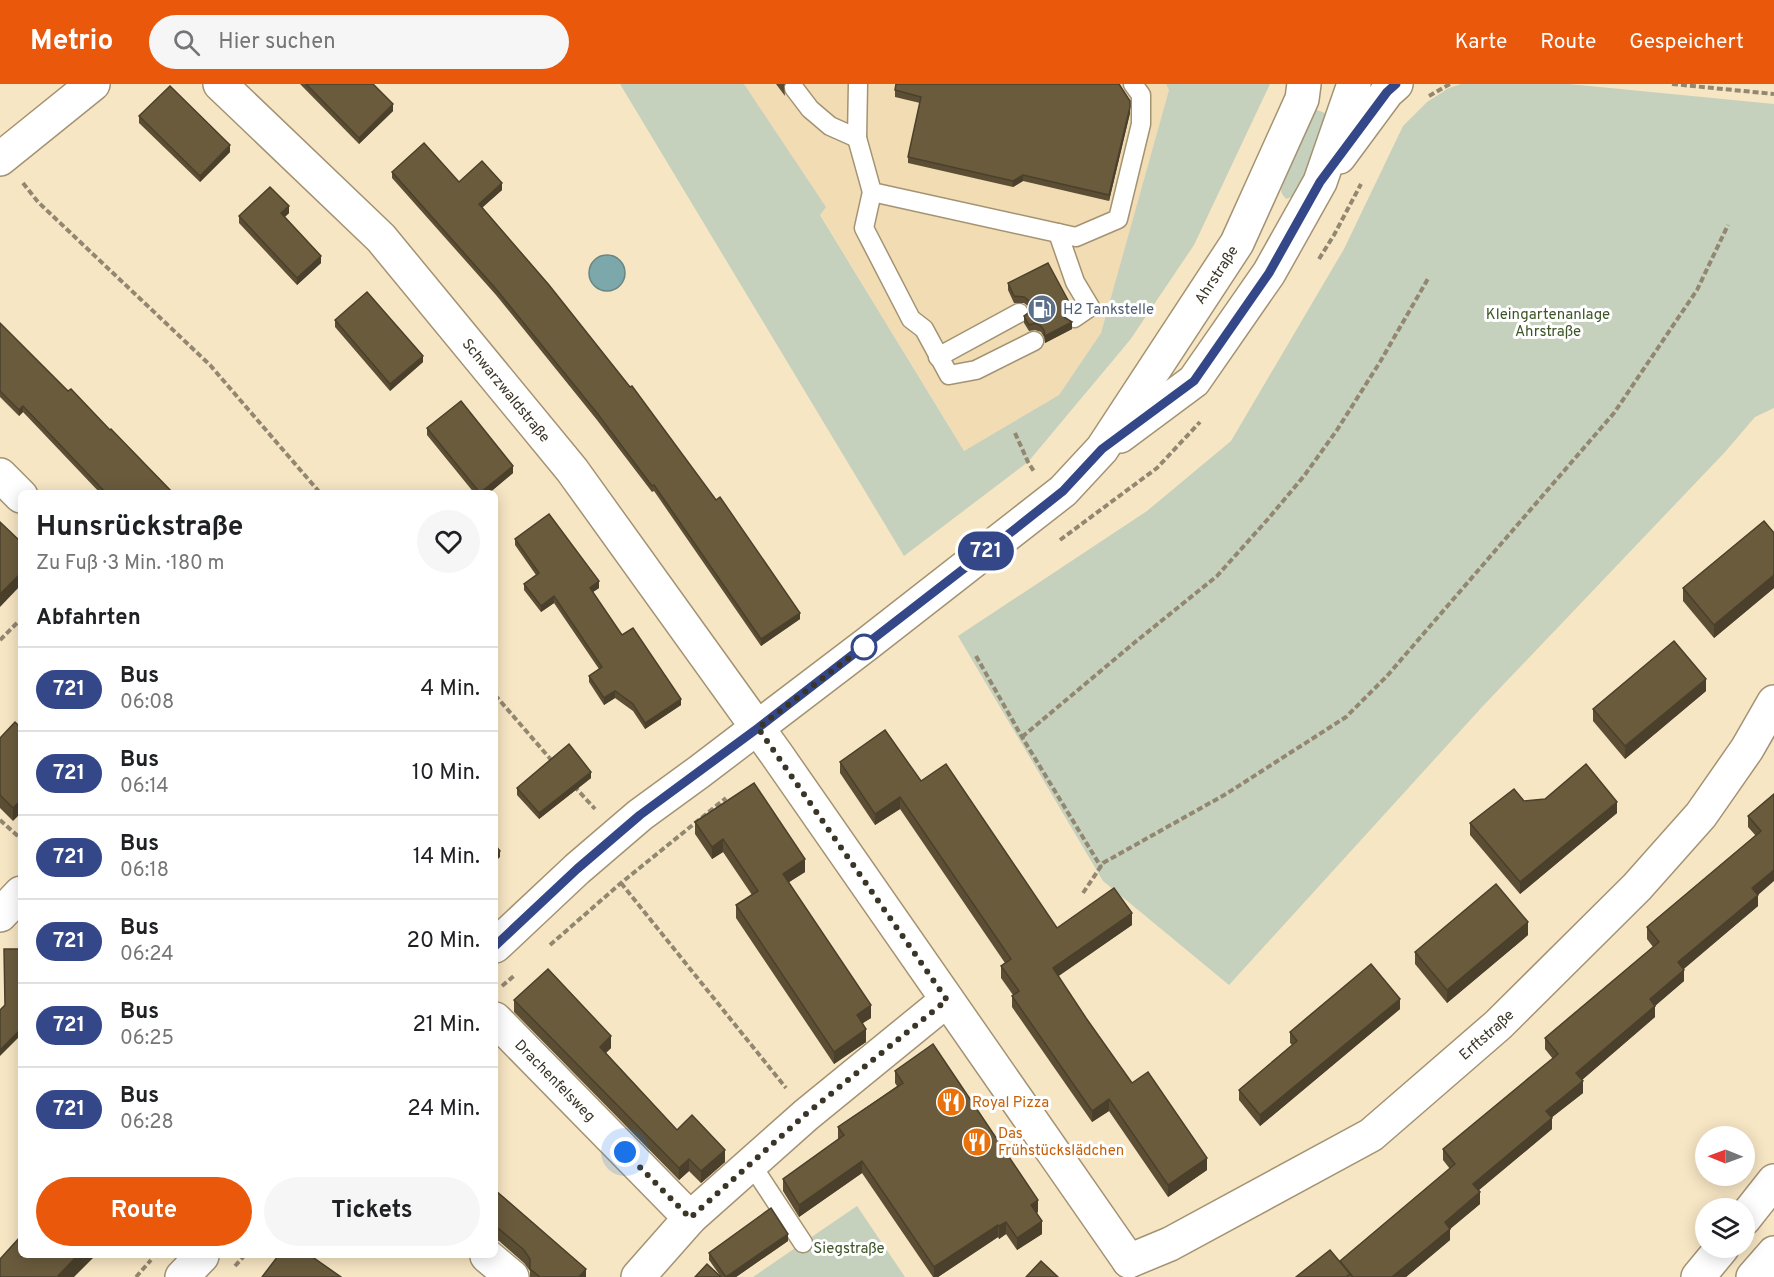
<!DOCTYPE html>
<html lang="de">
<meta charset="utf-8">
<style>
:root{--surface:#fff;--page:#f6f6f6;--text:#202124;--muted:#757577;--line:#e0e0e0;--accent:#ea580c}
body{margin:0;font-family:Overpass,sans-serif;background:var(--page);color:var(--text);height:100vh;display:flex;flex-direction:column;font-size:22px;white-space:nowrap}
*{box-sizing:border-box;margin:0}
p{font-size:20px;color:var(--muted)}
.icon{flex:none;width:33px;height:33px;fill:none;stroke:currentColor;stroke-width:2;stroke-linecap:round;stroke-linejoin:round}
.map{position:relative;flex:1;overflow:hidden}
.panel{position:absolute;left:18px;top:406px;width:480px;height:768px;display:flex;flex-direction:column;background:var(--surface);border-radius:9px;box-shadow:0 3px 15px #0003}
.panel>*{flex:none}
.badge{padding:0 12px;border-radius:20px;font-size:21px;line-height:39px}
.needle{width:39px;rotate:271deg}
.tools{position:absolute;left:1695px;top:1042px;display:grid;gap:12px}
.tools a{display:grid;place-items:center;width:60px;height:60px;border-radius:50%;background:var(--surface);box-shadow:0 3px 15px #0003;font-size:30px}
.you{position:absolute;width:30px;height:30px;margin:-15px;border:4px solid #fff;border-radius:50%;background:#1a73e8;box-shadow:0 0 0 9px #1a73e833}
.map>.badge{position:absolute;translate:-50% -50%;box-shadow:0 0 0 3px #fff}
h2{padding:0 18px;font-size:22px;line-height:54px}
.round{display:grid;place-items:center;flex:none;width:63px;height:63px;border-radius:32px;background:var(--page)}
.overview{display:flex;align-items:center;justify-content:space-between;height:102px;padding:0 18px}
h1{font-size:28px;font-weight:700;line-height:45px}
.primary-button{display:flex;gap:12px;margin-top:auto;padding:12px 18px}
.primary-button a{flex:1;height:69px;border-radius:36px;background:var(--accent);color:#fff;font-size:24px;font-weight:700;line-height:69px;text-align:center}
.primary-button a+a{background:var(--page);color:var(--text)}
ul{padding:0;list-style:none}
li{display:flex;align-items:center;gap:18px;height:84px;padding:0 18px;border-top:2px solid var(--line)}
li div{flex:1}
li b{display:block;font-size:22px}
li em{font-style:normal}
li .badge{min-width:66px;font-weight:700;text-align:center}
header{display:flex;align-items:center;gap:36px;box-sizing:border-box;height:84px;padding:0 30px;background:var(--accent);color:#fff}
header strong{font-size:28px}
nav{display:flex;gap:33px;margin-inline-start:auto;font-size:21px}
.search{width:420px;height:54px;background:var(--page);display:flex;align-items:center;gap:15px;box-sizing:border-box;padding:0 21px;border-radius:33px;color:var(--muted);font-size:22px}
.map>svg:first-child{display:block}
.built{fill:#f1dcb3}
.green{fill:#c5d0bd}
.water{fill:#7ca7ab;stroke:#688583;stroke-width:1.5}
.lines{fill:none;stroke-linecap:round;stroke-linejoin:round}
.lane-casing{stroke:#a39373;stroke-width:21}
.street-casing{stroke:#a39373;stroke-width:36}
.secondary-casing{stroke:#a39373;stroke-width:36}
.highway-casing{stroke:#a39373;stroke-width:36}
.path{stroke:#928770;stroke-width:4;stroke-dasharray:6 3;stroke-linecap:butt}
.lane{stroke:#fff;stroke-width:18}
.street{stroke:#fff;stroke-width:33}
.secondary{stroke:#fff;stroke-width:33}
.highway{stroke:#fff;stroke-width:33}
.wall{fill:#5b4e34}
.shaded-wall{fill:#4a402b}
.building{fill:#6a5b3d;stroke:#4a402b;stroke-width:1.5}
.line-casing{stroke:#fff;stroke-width:14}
.line{stroke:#344889;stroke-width:9}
.walk{stroke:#3b3527;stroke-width:6;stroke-dasharray:0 10.8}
.stop-dot{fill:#fff;stroke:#344889;stroke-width:3}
.labels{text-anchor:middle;stroke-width:6;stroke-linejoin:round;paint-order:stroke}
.street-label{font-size:15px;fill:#3b3527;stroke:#fff}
.service-label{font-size:15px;fill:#4e5e75;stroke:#fff;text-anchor:start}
.park-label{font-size:15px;fill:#3c5426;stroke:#fff}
.food-label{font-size:15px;fill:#c56008;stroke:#fff;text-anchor:start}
</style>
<header>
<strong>Metrio</strong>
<div class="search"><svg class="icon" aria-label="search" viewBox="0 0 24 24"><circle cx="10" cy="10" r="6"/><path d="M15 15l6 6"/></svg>Hier suchen</div>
<nav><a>Karte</a><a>Route</a><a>Gespeichert</a></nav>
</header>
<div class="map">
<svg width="1774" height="1193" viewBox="0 0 1774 1193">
<rect width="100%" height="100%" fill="#f7e6c4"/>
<polygon class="built" points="744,0 1166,0 1169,6 1101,249 1059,311 964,367 820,130 826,123"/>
<g class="green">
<polygon points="620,0 744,0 826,123 820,131 964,367 1059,311 1101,249 1169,6 1166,0 1270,0 1194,161 1130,256 1028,378 904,472"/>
<polygon points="1461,0 1569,0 1774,20 1774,324 1755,333 1725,368 1483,622 1229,901 1103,797 958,552 1147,427 1231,357 1344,165 1403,42 1427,18 1449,4"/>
<polygon points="1314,25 1333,32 1294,112 1286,115 1282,110 1281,106"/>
<polygon points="857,1122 905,1193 753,1193"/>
</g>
<circle class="water" cx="607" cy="189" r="18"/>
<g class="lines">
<g class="lane-casing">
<g id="lane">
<polyline points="858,0 857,54 872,108 1076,153 1118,135 1141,40 1141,11 1133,0"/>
<polyline points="794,4 810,25 830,42 857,54"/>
<polyline points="872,108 864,144 911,235 924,245 949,291 976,286 1034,257"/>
<polyline points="1058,149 1075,198 1090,223 1074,234"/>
<polyline points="938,273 1019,229"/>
<polyline points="751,1080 803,1159"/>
</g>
</g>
<g class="street-casing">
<g id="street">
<path id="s1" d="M220 0 381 154 572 386 777 671 1129 1177"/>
<polyline points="0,75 93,0"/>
<polyline points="0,391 21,412"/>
<polyline points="0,831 21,809"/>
<path id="s2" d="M495 935 690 1134"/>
<polyline points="487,1172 512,1193"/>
<path id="s3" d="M1129 1177 1170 1160 1371 1051 1498 941 1637 803 1701 731 1747 665 1774 618"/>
<polyline points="638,1193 690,1134 806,1031 947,916"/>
</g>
</g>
<g class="secondary-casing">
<g id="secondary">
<polyline points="1339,73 1387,8 1396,0"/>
<polyline points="1120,352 1194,297 1269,189 1320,98 1354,0"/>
<path id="s4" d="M495 862 577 785 640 731 699 688 867 560 1063 407 1102 365 1237 159 1302 15 1304 0"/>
<polyline points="182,1193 202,1172"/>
</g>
</g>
<g class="highway-casing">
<g id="highway">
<polyline points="1744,1135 1774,1097"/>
<polyline points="1698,1193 1722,1164"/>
<polyline points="1753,1193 1774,1169"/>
</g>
</g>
<g class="path">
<polyline points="1672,0 1774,10"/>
<polyline points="1429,12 1450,0"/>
<polyline points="23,99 38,118 210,281 321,410"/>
<polyline points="1319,175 1334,151 1361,100"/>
<polyline points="1015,349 1028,378 1035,389"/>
<polyline points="1060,456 1157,384 1200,338"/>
<polyline points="0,556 21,535"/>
<polyline points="976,572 1022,653 1101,783"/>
<polyline points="495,611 553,678"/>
<polyline points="1022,653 1134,559 1217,492 1268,435 1304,392 1337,346 1380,278 1429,193"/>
<polyline points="574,702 595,725"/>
<polyline points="0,736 21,755"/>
<polyline points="621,799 786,1004"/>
<polyline points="1083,809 1103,779 1226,710 1346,633 1387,592 1614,329 1697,206 1728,141"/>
<polyline points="550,861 621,799 726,714"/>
<polyline points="502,902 515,891"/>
<polyline points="235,1182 244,1172"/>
<polyline points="136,1193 151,1176"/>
</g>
<use href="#lane" class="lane"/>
<use href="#street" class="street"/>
<use href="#secondary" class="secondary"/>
<use href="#highway" class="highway"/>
</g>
<g class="wall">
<polygon points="300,0 373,0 393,27 359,60"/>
<polygon points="776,0 785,0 784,2 785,12"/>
<polygon points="895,6 1130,29 1109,117 1023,97 1013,103 908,79 908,73 920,19 895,13"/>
<polygon points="139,32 230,68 200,98 139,39"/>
<polygon points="392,88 459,98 502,106 482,124 800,535 761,562 654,407 652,408 597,336 496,211 392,94"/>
<polygon points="289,129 285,133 321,179 297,201 239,139 239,132"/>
<polygon points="1008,199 1069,224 1064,229 1064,233 1072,245 1045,259 1044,253 1041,248 1035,246 1029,247 1024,239 1024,232 1028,229 1029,226 1029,223 1024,219 1014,219 1008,206"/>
<polygon points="335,236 423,278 390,307 335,243"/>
<polygon points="0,239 68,307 110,346 174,410 101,410 23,328 19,332 0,313"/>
<polygon points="427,344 513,389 488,410 475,410 427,351"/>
<polygon points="1774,449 1774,504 1714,554 1683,517 1683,504"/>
<polygon points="515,455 599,504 593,508 622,551 681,621 645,645 633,627 615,614 604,621 589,598 589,592 599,585 554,519 541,528 524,506 524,500 536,491 515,461"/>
<polygon points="1706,607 1625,675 1593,637 1593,625"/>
<polygon points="15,638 13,737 0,724 0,654"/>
<polygon points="840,678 921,697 1057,844 1132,841 1058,892 1086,934 1132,999 1207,1086 1168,1113 1109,1027 1092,1038 1012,923 1012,912 1013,911 1001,894 1001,882 1005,879 900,725 875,741 840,689"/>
<polygon points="591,694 539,735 517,711 517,704"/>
<polygon points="1774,710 1758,811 1758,822 1683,885 1684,897 1655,922 1655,933 1582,996 1583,1009 1552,1033 1552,1045 1479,1106 1480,1120 1450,1145 1450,1156 1406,1193 1296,1193 1340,1177 1450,1085 1443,1076 1443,1065 1553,975 1545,965 1545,954 1653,863 1647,855 1647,843 1756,752 1748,743 1748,732"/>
<polygon points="1524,717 1617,729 1520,810 1470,751 1470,739"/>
<polygon points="695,738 805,788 789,798 871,934 862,939 866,958 834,980 736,834 736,821 752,811 723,768 712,775 695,750"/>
<polygon points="1528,851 1447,919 1415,880 1415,868"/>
<polygon points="514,916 611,964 606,969 677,1046 725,1078 701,1099 689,1087 679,1096 514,928"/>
<polygon points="1400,925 1260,1042 1239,1016 1239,1006 1292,961 1290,959 1290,948"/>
<polygon points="895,987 1038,1128 1036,1129 1042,1150 1017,1166 1006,1150 999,1155 998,1153 938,1193 933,1193 862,1089 799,1133 783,1107 783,1095 838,1056 838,1043 897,1002 895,999"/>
<polygon points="495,1106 586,1193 530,1193 530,1187 524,1179 499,1157 495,1156"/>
<polygon points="788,1157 736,1193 721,1193 709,1176 709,1169"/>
</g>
<g class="shaded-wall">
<polygon points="393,20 393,27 359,60 359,54"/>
<polygon points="1130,23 1130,29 1109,117 1109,111"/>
<polygon points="230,61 230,68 200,98 200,92"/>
<polygon points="1023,91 1023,97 1013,103 1013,97"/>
<polygon points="502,99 502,106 479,126 479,120"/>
<polygon points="289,122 289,129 281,136 281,129"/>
<polygon points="321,172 321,179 297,201 297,194"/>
<polygon points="1069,218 1069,224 1064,230 1064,223"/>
<polygon points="1072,238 1072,245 1045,259 1045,252"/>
<polygon points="423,272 423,278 390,307 390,300"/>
<polygon points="23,322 23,328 19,332 19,326"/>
<polygon points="513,382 513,389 488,410 480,410"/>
<polygon points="21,489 21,501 0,523 0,510"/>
<polygon points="1774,491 1774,504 1714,554 1714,541"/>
<polygon points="599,497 599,504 590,510 590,504"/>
<polygon points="554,512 554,519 541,528 541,522"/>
<polygon points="800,529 800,535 761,562 761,555"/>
<polygon points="1706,595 1706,607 1625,675 1625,662"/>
<polygon points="615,607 615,614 604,621 604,614"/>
<polygon points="681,615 681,621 645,645 645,639"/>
<polygon points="591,688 591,694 539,735 539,729"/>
<polygon points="900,713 900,725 875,741 875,730"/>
<polygon points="21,716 21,729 13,737 13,724"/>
<polygon points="1617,718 1617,729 1520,810 1520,798"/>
<polygon points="723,755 723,768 712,775 712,763"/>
<polygon points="500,767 500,773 495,778 495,772"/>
<polygon points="805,775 805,788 783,802 783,790"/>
<polygon points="1774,786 1774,797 1758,811 1758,822 1678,890 1678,878 1752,804"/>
<polygon points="1132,829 1132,841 1053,896 1053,884"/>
<polygon points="1528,838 1528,851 1447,919 1447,906"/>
<polygon points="1684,886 1684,897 1650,926 1650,915"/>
<polygon points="1400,915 1400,925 1260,1042 1260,1031"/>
<polygon points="871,921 871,934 857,943 857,931"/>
<polygon points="1655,922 1655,933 1576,1001 1576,989"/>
<polygon points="21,945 21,951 0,972 0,966"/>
<polygon points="866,945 866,958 834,980 834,968"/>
<polygon points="611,952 611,964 600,974 600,963"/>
<polygon points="1583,997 1583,1009 1546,1038 1546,1027"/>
<polygon points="1109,1015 1109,1027 1092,1038 1092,1027"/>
<polygon points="1552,1034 1552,1045 1473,1111 1473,1100"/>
<polygon points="725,1066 725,1078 701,1099 701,1087"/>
<polygon points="1207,1074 1207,1086 1168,1113 1168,1101"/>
<polygon points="689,1075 689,1087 679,1096 679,1084"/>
<polygon points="862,1077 862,1089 799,1133 799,1121"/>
<polygon points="1480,1108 1480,1120 1450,1145 1450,1156 1406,1193 1392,1193 1445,1138"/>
<polygon points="1038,1116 1038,1128 1031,1133 1031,1121"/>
<polygon points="1042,1137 1042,1150 1017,1166 1017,1154"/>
<polygon points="1006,1138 1006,1150 999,1155 999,1142"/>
<polygon points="998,1141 998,1153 938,1193 934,1193 934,1183"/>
<polygon points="788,1150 788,1157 736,1193 727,1193"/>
<polygon points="77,1172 95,1172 74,1193 57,1193"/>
<polygon points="586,1185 586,1193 579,1193"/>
</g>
<g class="building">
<polygon points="306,0 373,0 393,20 359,54"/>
<polygon points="896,0 1119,0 1130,17 1130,23 1109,111 1023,91 1013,97 908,73 921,13 895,6"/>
<polygon points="170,2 230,61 200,92 139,32"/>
<polygon points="424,59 459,98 482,77 502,99 479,120 549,201 630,303 632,302 716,416 720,413 800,529 761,555 654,401 652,402 597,329 496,205 392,88"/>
<polygon points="270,103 289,122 281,129 321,172 297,194 239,132"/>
<polygon points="1048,179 1069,218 1064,223 1064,233 1072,238 1045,252 1044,246 1041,242 1035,239 1029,241 1024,232 1028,229 1030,223 1029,217 1024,213 1014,212 1008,199"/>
<polygon points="367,208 423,272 390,300 335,236"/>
<polygon points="0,239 68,307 71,305 110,346 111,345 174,410 107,410 23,322 19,326 0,307"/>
<polygon points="461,317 513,382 480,409 427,344"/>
<polygon points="549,430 599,497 590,504 622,551 633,544 681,615 645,639 633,620 615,607 604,614 589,592 602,583 554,512 541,522 524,500 539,489 515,455"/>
<polygon points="1764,437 1774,449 1774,491 1714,541 1683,504"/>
<polygon points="0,438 21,458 21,489 0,510"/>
<polygon points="1674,557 1706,595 1625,662 1593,625"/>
<polygon points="15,638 21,644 21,716 13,724 0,711 0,654"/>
<polygon points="885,646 921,697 946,680 1057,844 1114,804 1132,829 1053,884 1086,934 1132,999 1148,988 1207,1074 1168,1101 1109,1015 1092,1027 1012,912 1019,907 1001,882 1011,875 900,713 875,730 840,678"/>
<polygon points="569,660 591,688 539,729 517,704"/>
<polygon points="1586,680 1617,718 1520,798 1470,739 1514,705 1524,717 1545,715"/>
<polygon points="754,699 805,775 783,790 871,921 857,931 866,945 834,968 736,821 758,807 723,755 712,763 695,738"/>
<polygon points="1774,710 1774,786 1752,804 1758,811 1678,878 1684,886 1650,915 1655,922 1576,989 1583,997 1546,1027 1552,1034 1473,1100 1480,1108 1445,1138 1450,1145 1392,1193 1353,1193 1340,1177 1455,1080 1443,1065 1558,970 1545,954 1659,858 1647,843 1761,747 1748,732"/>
<polygon points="495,761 500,767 495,772"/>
<polygon points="1496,800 1528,838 1447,906 1415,868"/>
<polygon points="4,865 21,865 21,945 0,966 0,926 5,921"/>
<polygon points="1371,880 1400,915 1260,1031 1239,1006 1297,957 1290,948"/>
<polygon points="548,885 611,952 600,963 677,1046 692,1031 725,1066 701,1087 689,1075 679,1084 514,916"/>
<polygon points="933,960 1038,1116 1031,1121 1042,1137 1017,1154 1006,1138 999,1142 998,1141 934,1183 862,1077 799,1121 783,1095 844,1051 838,1043 903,999 895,987"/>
<polygon points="495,1106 586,1185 579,1193 540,1193 530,1185 530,1175 524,1166 499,1145 495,1143"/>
<polygon points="771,1124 788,1150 726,1193 709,1169"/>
<polygon points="21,1152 21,1172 77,1172 57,1193 0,1193 0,1175"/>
<polygon points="1330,1166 1350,1190 1346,1193 1296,1193"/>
<polygon points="278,1172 311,1172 341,1193 262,1193"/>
<polygon points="1041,1177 1058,1193 1026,1193"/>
<polygon points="707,1180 721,1193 695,1193"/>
</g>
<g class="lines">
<g class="line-casing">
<polyline id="line" points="495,862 577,785 640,731 758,644 1010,449 1063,407 1102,365 1194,297 1269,189 1320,98 1387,8 1396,0"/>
</g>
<use href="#line" class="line"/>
<polyline class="walk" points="625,1068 690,1134 806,1030 947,916 758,644 867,560 864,563"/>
</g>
<defs>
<g id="fuel-disc" transform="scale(1.5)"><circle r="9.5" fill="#5c6f8a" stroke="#fff"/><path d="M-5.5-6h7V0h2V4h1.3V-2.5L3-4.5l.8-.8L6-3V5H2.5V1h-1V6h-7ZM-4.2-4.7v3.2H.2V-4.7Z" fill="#fff"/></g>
<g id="restaurant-disc" transform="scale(1.5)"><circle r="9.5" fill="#e8710a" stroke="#fff"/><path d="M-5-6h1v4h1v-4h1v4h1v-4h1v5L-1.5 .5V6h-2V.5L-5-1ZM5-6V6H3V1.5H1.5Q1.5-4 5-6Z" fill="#fff"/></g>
</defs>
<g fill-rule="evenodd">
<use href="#fuel-disc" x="1042" y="225"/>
<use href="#restaurant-disc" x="951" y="1018"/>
<use href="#restaurant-disc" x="977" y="1058"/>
</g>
<circle class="stop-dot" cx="864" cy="563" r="12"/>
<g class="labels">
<g class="street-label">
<text dy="5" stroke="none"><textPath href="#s4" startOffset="994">Ahrstraße</textPath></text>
<text dy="5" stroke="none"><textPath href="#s1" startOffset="420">Schwarzwaldstraße</textPath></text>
<text dy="5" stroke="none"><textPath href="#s3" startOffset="426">Erftstraße</textPath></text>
<text dy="5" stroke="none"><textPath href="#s2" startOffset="86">Drachenfelsweg</textPath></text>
</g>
<g class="service-label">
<text x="1063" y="230">H2 Tankstelle</text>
</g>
<g class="park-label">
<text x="1548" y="235">Kleingartenanlage<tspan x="1548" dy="17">Ahrstraße</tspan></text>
<text x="849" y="1169">Siegstraße</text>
</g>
<g class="food-label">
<text x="972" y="1023">Royal Pizza</text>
<text x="998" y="1054">Das<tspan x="998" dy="17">Frühstückslädchen</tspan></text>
</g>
</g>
</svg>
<div class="tools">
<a><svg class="needle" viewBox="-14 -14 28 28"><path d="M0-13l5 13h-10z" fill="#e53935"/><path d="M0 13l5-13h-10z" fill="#757577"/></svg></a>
<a><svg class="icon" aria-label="layers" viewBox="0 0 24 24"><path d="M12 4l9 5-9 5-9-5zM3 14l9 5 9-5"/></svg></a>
</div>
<div class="you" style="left:625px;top:1068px"></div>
<b class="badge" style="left:986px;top:467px;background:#344889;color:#fff">721</b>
<section class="panel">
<div class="overview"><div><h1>Hunsrückstraße</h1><p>Zu Fuß · 3 Min. · 180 m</p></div><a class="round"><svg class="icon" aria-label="heart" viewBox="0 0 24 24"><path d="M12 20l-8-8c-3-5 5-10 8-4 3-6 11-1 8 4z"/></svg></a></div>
<h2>Abfahrten</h2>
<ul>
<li><span class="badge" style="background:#344889;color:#fff">721</span><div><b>Bus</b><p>06:08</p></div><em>4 Min.</em></li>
<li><span class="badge" style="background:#344889;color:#fff">721</span><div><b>Bus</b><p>06:14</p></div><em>10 Min.</em></li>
<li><span class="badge" style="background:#344889;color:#fff">721</span><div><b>Bus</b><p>06:18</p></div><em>14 Min.</em></li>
<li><span class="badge" style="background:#344889;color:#fff">721</span><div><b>Bus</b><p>06:24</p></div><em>20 Min.</em></li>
<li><span class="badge" style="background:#344889;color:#fff">721</span><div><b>Bus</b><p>06:25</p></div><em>21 Min.</em></li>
<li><span class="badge" style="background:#344889;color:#fff">721</span><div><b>Bus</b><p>06:28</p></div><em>24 Min.</em></li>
</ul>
<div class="primary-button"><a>Route</a><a>Tickets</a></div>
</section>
</div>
